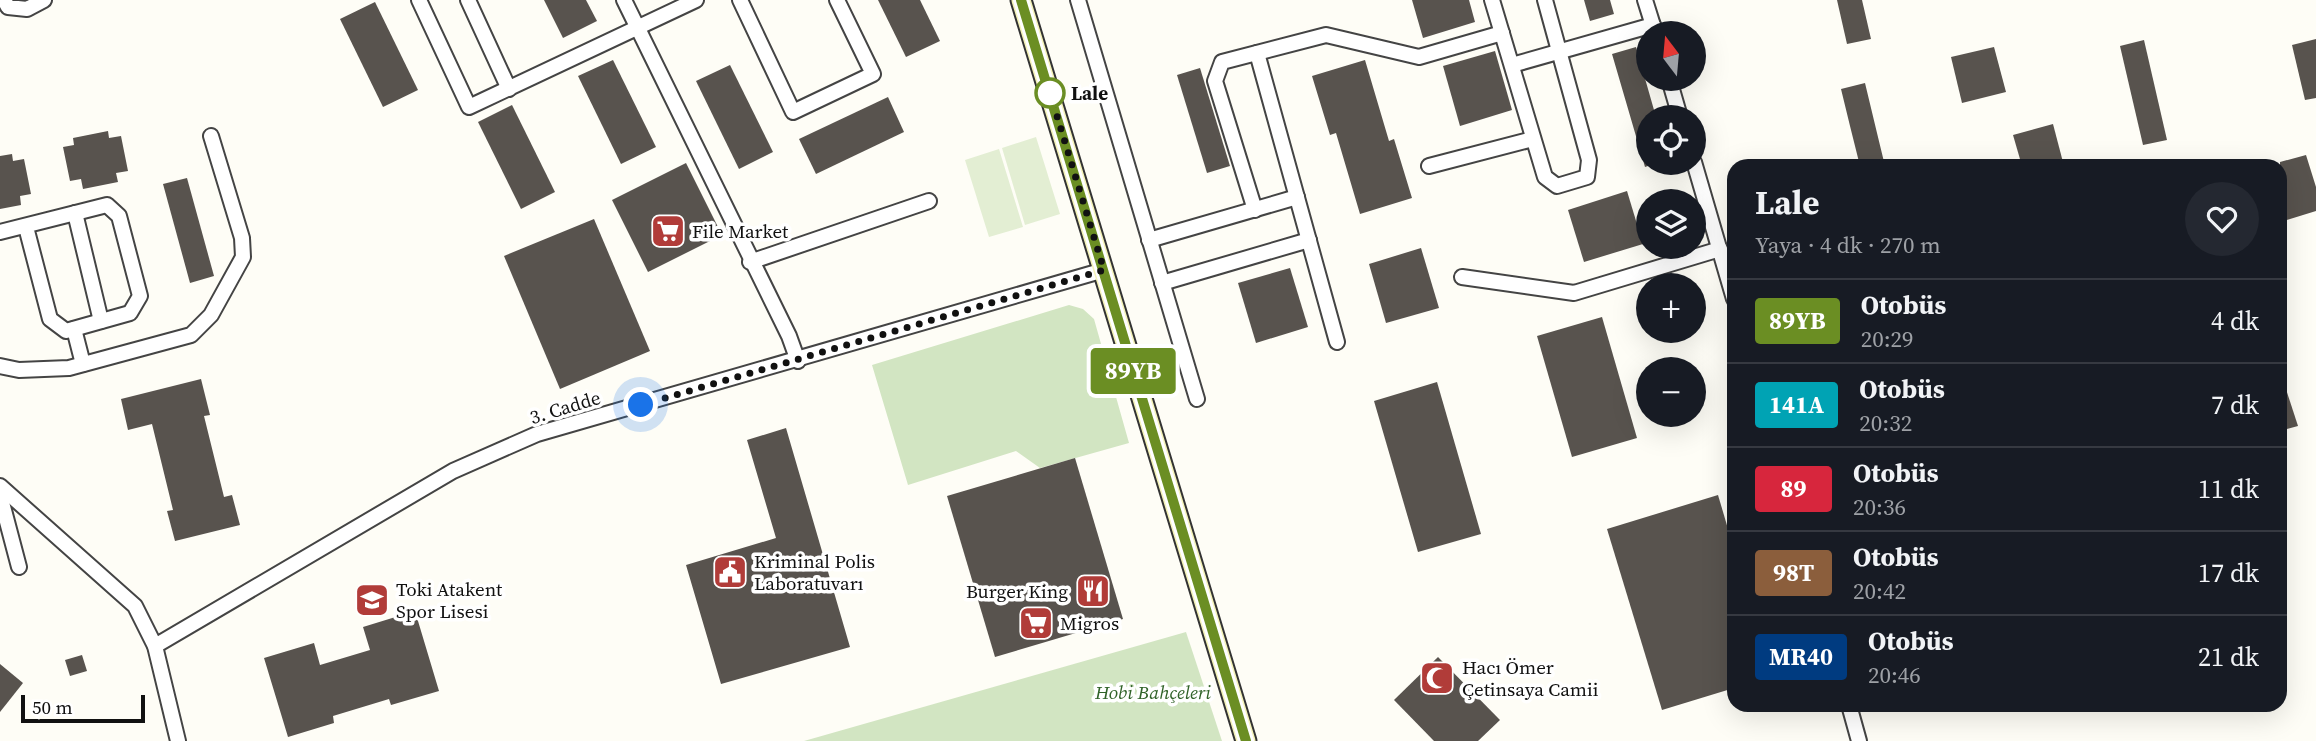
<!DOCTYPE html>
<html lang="tr">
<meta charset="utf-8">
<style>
:root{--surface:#171b24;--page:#242831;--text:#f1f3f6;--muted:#9ea1a6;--line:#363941}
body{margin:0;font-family:"Source Serif 4",serif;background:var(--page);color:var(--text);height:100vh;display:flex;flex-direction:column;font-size:26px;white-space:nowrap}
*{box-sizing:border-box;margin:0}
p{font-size:23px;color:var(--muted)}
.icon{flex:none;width:38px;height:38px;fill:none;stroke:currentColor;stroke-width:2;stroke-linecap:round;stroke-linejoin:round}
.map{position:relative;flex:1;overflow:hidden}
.details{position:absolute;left:1727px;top:159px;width:560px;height:553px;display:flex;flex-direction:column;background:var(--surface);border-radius:21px;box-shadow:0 7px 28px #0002}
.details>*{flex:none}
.badge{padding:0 14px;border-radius:5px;font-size:24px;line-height:46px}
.needle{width:46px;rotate:344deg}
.buttons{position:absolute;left:1636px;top:21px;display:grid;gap:14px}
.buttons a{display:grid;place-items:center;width:70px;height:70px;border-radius:50%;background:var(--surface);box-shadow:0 7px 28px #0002;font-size:35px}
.scale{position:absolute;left:21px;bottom:18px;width:124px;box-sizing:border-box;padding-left:7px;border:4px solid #111;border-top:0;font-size:19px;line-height:24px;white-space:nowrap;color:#111;-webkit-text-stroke:5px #fff;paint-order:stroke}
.you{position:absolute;width:35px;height:35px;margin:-18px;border:5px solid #fff;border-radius:50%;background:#1a73e8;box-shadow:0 0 0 10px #1a73e833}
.map>.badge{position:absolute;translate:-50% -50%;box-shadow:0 0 0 4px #fff}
.round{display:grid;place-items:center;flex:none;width:74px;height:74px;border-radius:37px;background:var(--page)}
.overview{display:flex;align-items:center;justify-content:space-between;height:119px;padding:0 28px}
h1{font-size:33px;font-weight:700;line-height:52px}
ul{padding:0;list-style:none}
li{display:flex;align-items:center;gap:21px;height:84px;padding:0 28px;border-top:2px solid var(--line)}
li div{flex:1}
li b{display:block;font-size:26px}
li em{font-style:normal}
li .badge{min-width:77px;font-weight:700;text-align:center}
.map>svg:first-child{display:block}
.green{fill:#d2e5c2}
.pitch{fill:#e3eed3}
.building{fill:#58534e}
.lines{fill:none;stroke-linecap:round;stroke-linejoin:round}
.street-casing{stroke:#444;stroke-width:18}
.secondary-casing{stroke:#333;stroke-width:23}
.street{stroke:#fff;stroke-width:14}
.secondary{stroke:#f5f3b9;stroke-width:19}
.line-casing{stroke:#fff;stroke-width:16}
.line{stroke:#6b8e23;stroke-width:10}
.walk{stroke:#111;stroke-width:7;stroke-dasharray:0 12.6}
.stop-dot{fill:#fff;stroke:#6b8e23;stroke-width:3.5}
.labels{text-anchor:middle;stroke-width:7;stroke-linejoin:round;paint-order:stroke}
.stop-label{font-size:19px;font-weight:bold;fill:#111;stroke:#fff;text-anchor:start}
.poi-label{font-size:19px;fill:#111;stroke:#fff;text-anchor:start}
.street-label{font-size:19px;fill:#111;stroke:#fff}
.park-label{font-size:19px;font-style:italic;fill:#306228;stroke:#fff}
</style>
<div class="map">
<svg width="2316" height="741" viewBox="0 0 2316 741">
<rect width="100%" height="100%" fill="#fefdf6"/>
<g class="green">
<polygon points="1069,305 1083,309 1094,319 1129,443 1040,468 1016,451 908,485 872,365"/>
<polygon points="1186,632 1222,741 804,741"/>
</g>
<g class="pitch">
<polygon points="1036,137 1060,214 1025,225 1002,148"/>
<polygon points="999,149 1023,227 989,237 965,160"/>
</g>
<g class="building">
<polygon points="544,0 586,0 597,21 563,38"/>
<polygon points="878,0 920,0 940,41 906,57"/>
<polygon points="1412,0 1469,0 1475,22 1423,38"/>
<polygon points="1584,0 1610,0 1614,14 1590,21"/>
<polygon points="1837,0 1862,0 1871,39 1847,44"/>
<polygon points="375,2 418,90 383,107 340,19"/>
<polygon points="2316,39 2316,98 2305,100 2292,45"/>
<polygon points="2144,40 2167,140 2143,145 2120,46"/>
<polygon points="1636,47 1656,117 1648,117 1648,166 1645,167 1612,54"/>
<polygon points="1994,47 2006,92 1962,103 1951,57"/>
<polygon points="1495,51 1512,110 1460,126 1443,66"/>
<polygon points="613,60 656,147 621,164 578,76"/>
<polygon points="1365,60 1389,141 1394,139 1412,198 1360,214 1336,133 1330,135 1312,76"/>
<polygon points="730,65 773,152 739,169 696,81"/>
<polygon points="1200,68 1230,166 1207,173 1177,75"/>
<polygon points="1865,83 1877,133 1885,166 1860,166 1850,126 1841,89"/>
<polygon points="888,97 904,132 816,174 799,139"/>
<polygon points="512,105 555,192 521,209 478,122"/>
<polygon points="2053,124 2064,166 2022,166 2013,135"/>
<polygon points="108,131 109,138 121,136 128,171 116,173 118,182 83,189 81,179 70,181 63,147 74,145 73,138"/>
<polygon points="12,154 13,161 24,159 31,194 20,196 21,205 0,209 0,156"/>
<polygon points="2306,155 2316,187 2316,211 2280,222 2280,162"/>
<polygon points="686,163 722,235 648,272 612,200"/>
<polygon points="187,178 214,276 190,283 163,184"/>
<polygon points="1627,191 1643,244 1584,262 1568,210"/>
<polygon points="594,219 650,351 560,389 504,256"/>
<polygon points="1421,248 1439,308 1386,323 1369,264"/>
<polygon points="1290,268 1308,327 1256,343 1238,283"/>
<polygon points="1602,317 1637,438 1572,457 1537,336"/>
<polygon points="201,379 210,415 204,416 224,497 232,495 240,525 175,541 167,511 173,510 152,424 128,430 121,399"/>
<polygon points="2283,380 2298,426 2280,431 2280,381"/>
<polygon points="1437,382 1481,534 1418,552 1374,401"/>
<polygon points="786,428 850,647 721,684 686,565 776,538 747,440"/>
<polygon points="1075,458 1123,619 995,657 947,496"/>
<polygon points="1718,495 1734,549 1734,688 1662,710 1607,529"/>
<polygon points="415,611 439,691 391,705 389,699 333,716 334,723 288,737 264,658 314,643 320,665 370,650 363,627"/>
<polygon points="82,655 87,671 70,676 65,660"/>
<polygon points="1438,657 1500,720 1478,741 1434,741 1394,700"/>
<polygon points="0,664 23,683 0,712"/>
</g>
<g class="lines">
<g class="street-casing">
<g id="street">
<polyline points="4,0 8,7 27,9 44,0"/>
<polyline points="419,0 469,107 696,0"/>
<polyline points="468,0 509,89"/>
<polyline points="624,0 789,336 798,361"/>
<polyline points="740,0 793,112 873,74 837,0"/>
<polyline points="1078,0 1197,399"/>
<polyline points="1492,0 1545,177 1557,186 1587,177 1589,160 1545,0"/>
<polyline points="1645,0 1655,32"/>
<polyline points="1257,53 1337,342"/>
<polyline points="1512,65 1653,25"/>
<polyline points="1669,79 1680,117"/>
<polyline points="1694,162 1734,299"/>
<polyline points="1429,166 1533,139"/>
<polyline points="1255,210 1215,81 1222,62 1326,35 1419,57 1502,33"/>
<polyline points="75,213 101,321"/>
<polyline points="0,232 107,205 119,216 140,296 130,313 66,331 50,319 26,227"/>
<polyline points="1149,240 1297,197"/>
<polyline points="750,262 929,201"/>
<polyline points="1462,277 1574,293 1720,249"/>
<polyline points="1162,283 1309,240"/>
<polyline points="74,329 83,364"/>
<polyline points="0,366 19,370 69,368 191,335 211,315 243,257 242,238 211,136"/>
<polyline points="0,486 135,606 155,646 178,741"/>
<polyline points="0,495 19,567"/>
<polyline points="155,646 453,471 537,434 1104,270"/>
<polyline points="1849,705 1859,741"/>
</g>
</g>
<g class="secondary-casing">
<polyline id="secondary" points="1021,0 1246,741"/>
</g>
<use href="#street" class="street"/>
<use href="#secondary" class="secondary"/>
</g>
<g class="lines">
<g class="line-casing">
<polyline id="line" points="1021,0 1246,741"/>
</g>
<use href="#line" class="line"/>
<polyline class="walk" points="641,405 1104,270 1050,93"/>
</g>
<defs>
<g id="supermarket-square" transform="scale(1.75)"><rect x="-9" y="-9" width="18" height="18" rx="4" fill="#b13c39" stroke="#fff"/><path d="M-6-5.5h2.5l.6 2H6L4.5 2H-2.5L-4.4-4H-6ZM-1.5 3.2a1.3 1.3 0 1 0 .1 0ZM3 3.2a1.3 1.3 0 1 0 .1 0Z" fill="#fff"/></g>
<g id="civic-square" transform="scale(1.75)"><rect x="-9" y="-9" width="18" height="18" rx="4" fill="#b13c39" stroke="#fff"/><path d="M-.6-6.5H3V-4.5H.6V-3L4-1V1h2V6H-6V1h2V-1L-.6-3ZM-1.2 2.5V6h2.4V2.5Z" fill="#fff"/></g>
<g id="restaurant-square" transform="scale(1.75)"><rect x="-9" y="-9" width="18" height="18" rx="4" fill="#b13c39" stroke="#fff"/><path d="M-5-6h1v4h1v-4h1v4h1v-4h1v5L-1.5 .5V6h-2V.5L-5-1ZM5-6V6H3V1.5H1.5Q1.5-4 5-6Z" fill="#fff"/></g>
<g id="school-square" transform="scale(1.75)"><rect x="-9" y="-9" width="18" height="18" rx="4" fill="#b13c39" stroke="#fff"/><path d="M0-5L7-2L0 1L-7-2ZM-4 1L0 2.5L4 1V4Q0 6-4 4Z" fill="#fff"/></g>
<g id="mosque-square" transform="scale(1.75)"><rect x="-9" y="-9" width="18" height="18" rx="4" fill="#b13c39" stroke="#fff"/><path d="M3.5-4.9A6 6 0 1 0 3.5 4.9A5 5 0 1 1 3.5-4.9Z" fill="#fff"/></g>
</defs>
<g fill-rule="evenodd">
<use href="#supermarket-square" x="668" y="231"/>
<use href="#civic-square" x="730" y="572"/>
<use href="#restaurant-square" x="1093" y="591"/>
<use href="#school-square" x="372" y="600"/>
<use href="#supermarket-square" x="1036" y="623"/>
<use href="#mosque-square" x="1437" y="678"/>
</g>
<circle class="stop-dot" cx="1050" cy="93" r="14"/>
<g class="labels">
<g class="stop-label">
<text x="1071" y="100">Lale</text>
</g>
<g class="poi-label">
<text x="692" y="238">File Market</text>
<text x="754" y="568">Kriminal Polis<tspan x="754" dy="22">Laboratuvarı</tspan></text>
<text x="396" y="596">Toki Atakent<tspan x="396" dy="22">Spor Lisesi</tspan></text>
<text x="1068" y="598" text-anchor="end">Burger King</text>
<text x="1060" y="630">Migros</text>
<text x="1462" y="674">Hacı Ömer<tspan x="1462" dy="22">Çetinsaya Camii</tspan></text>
</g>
<g class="street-label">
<text transform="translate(565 407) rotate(-17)" y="7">3. Cadde</text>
</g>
<g class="park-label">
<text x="1153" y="699">Hobi Bahçeleri</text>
</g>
</g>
</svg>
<div class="buttons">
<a><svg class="needle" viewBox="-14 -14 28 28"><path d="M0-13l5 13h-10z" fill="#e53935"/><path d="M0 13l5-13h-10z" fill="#9ea1a6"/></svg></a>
<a><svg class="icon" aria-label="locate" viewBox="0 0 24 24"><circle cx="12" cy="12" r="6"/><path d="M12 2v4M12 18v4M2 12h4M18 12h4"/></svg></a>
<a><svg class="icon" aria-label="layers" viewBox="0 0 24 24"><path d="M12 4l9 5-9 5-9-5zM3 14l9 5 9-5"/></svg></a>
<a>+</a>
<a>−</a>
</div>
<div class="scale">50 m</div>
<div class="you" style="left:641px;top:405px"></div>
<b class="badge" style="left:1133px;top:371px;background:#6b8e23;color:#fff">89YB</b>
<section class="details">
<div class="overview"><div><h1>Lale</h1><p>Yaya · 4 dk · 270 m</p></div><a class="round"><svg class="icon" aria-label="heart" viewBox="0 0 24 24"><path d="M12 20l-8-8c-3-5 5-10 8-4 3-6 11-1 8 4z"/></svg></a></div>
<ul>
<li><span class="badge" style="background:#6b8e23;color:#fff">89YB</span><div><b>Otobüs</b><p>20:29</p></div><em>4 dk</em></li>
<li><span class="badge" style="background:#00a3b4;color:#fff">141A</span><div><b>Otobüs</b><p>20:32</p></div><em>7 dk</em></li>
<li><span class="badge" style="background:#d7263d;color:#fff">89</span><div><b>Otobüs</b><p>20:36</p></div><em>11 dk</em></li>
<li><span class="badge" style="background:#8b5e3c;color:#fff">98T</span><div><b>Otobüs</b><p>20:42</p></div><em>17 dk</em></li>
<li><span class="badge" style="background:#003b80;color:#fff">MR40</span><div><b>Otobüs</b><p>20:46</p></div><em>21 dk</em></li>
</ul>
</section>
</div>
